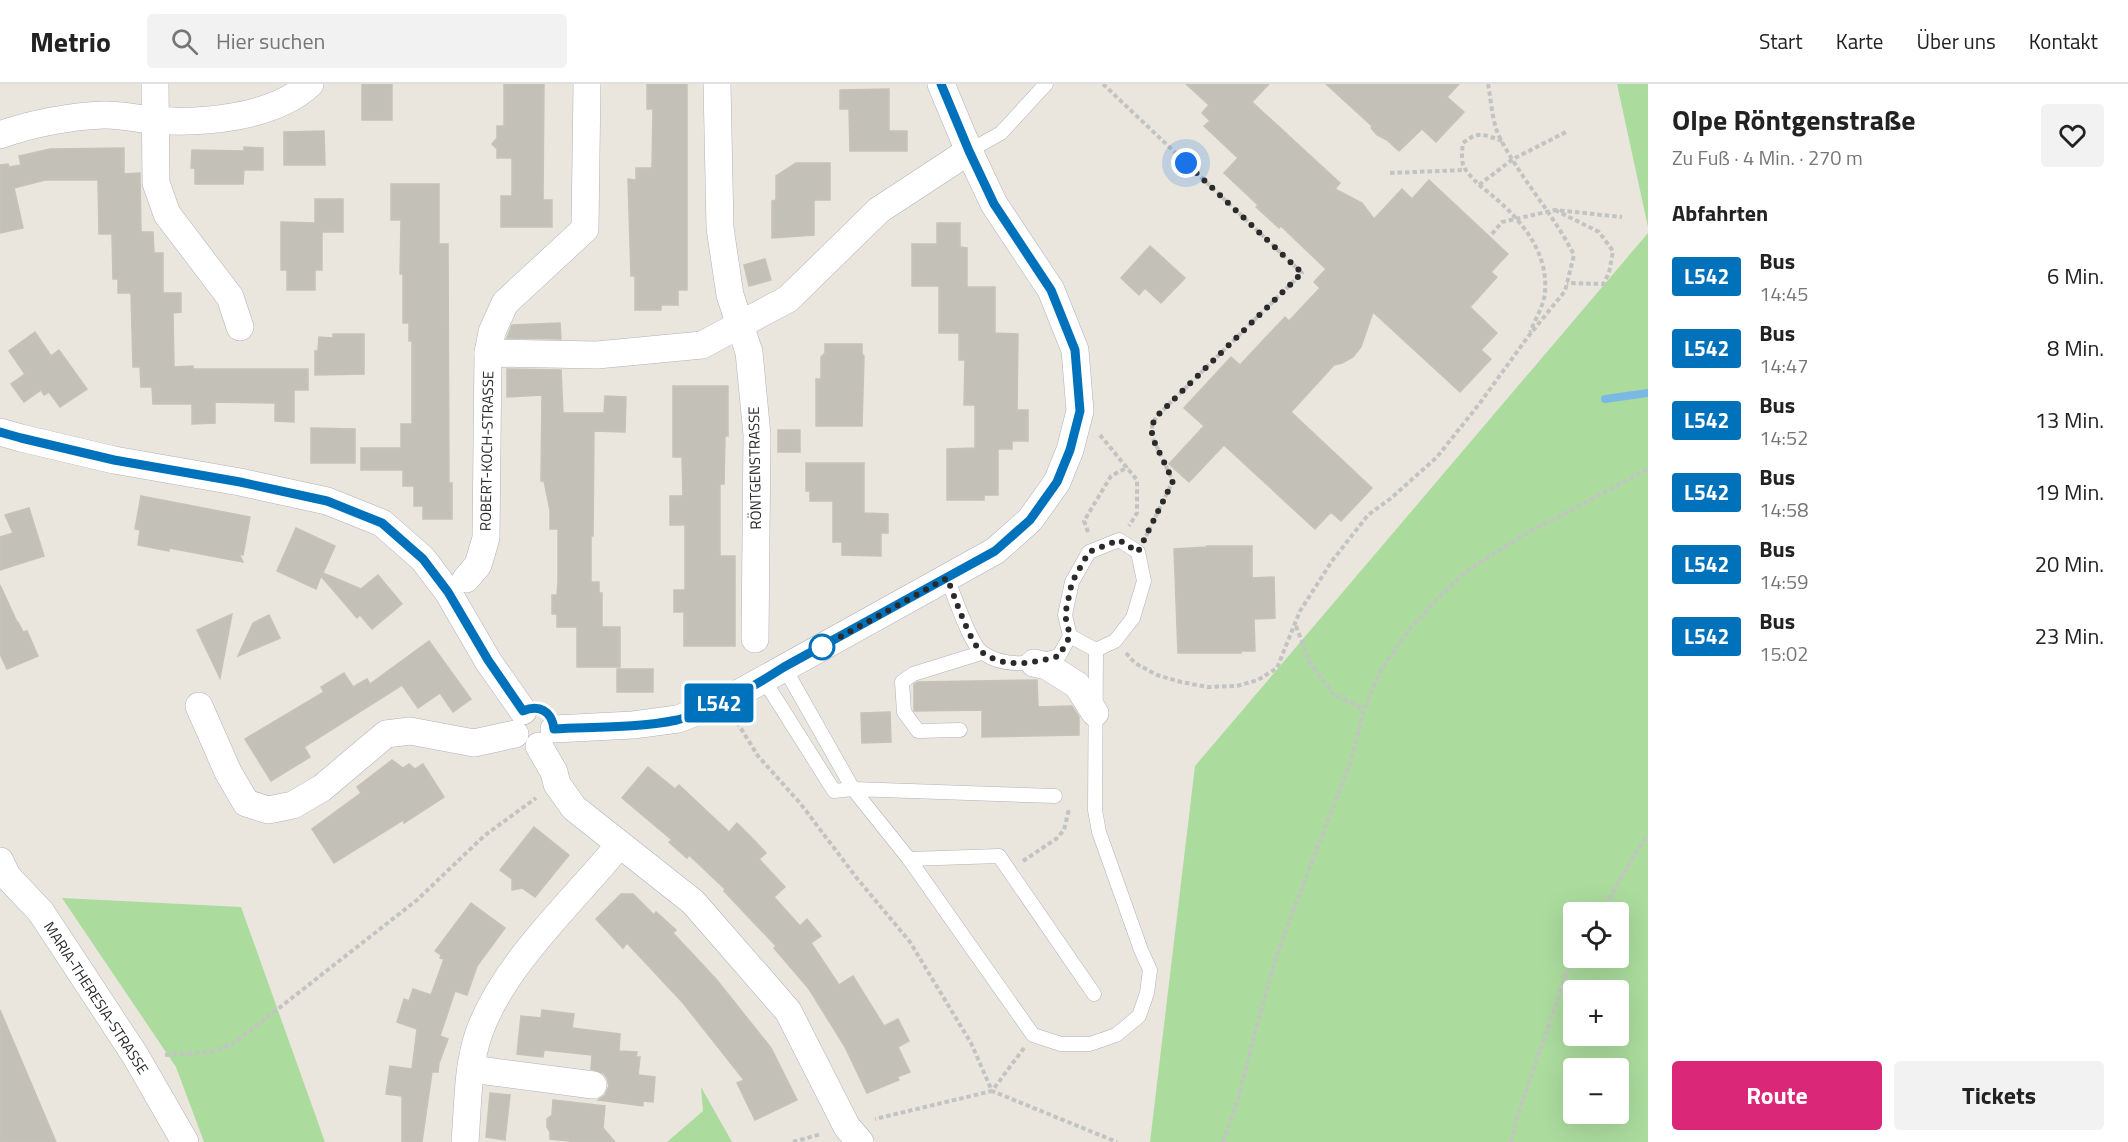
<!DOCTYPE html>
<html lang="de">
<meta charset="utf-8">
<style>
:root{--surface:#fff;--page:#f2f2f2;--text:#222;--muted:#767676;--line:#e0e0e0;--accent:#db2777}
body{margin:0;font-family:"Titillium Web",sans-serif;background:var(--page);color:var(--text);height:100vh;display:flex;flex-direction:column;font-size:22px;white-space:nowrap}
*{box-sizing:border-box;margin:0}
p{font-size:20px;color:var(--muted)}
.icon{flex:none;width:33px;height:33px;fill:none;stroke:currentColor;stroke-width:2;stroke-linecap:round;stroke-linejoin:round}
.map{position:relative;flex:1;overflow:hidden}
.side{display:flex;flex-direction:column;background:var(--surface);width:480px}
.side>*{flex:none}
.badge{padding:0 12px;border-radius:4px;font-size:21px;line-height:39px}
.fabs{position:absolute;left:1563px;top:818px;display:grid;gap:12px}
.fabs a{display:grid;place-items:center;width:66px;height:66px;border-radius:6px;background:var(--surface);box-shadow:0 6px 24px #0002;font-size:30px}
.you{position:absolute;width:30px;height:30px;margin:-15px;border:4px solid #fff;border-radius:50%;background:#1a73e8;box-shadow:0 0 0 9px #1a73e833}
.map>.badge{position:absolute;translate:-50% -50%;box-shadow:0 0 0 3px #fff}
h2{padding:0 24px;font-size:22px;line-height:54px}
.round{display:grid;place-items:center;flex:none;width:63px;height:63px;border-radius:6px;background:var(--page)}
.head{display:flex;align-items:center;justify-content:space-between;height:102px;padding:0 24px}
h1{font-size:28px;font-weight:700;line-height:45px}
.action{display:flex;gap:12px;margin-top:auto;padding:12px 24px}
.action a{flex:1;height:69px;border-radius:6px;background:var(--accent);color:#fff;font-size:24px;font-weight:700;line-height:69px;text-align:center}
.action a+a{background:var(--page);color:var(--text)}
ul{padding:0;list-style:none}
li{display:flex;align-items:center;gap:18px;height:72px;padding:0 24px}
li div{flex:1}
li b{display:block;font-size:22px}
li em{font-style:normal}
li .badge{min-width:66px;font-weight:700;text-align:center}
header{display:flex;align-items:center;gap:36px;box-sizing:border-box;height:84px;padding:0 30px;background:var(--surface);border-bottom:2px solid var(--line)}
header strong{font-size:28px}
nav{display:flex;gap:33px;margin-inline-start:auto;font-size:21px}
.search{width:420px;height:54px;background:var(--page);display:flex;align-items:center;gap:15px;box-sizing:border-box;padding:0 21px;border-radius:6px;color:var(--muted);font-size:22px}
main{display:flex;flex:1;min-height:0}
.map>svg:first-child{display:block}
.green{fill:#abdc9e;fill-rule:evenodd}
.lines{fill:none;stroke-linecap:round;stroke-linejoin:round}
.stream{stroke:#79b9e3;stroke-width:8}
.building{fill:#c3c0b8;stroke:#c6c2b7;stroke-width:1.5}
.service-casing{stroke:#b0b1bc;stroke-width:15}
.minor-casing{stroke:#b0b1bc;stroke-width:28}
.path{stroke:#c3c3c3;stroke-width:4;stroke-dasharray:4.5 3;stroke-linecap:butt}
.service{stroke:#fff;stroke-width:14}
.minor{stroke:#fff;stroke-width:27}
.line-casing{stroke:#fff;stroke-width:14}
.line{stroke:#0072bc;stroke-width:9}
.walk{stroke:#2a2a2a;stroke-width:6;stroke-dasharray:0 10.8}
.stop-dot{fill:#fff;stroke:#0072bc;stroke-width:3}
.labels{text-anchor:middle;stroke-width:4.5;stroke-linejoin:round;paint-order:stroke}
.street-label{font-size:15px;fill:#2a2a2a;stroke:#fff}
</style>
<header>
<strong>Metrio</strong>
<div class="search"><svg class="icon" aria-label="search" viewBox="0 0 24 24"><circle cx="10" cy="10" r="6"/><path d="M15 15l6 6"/></svg>Hier suchen</div>
<nav><a>Start</a><a>Karte</a><a>Über uns</a><a>Kontakt</a></nav>
</header>
<main>
<div class="map">
<svg width="1648" height="1058" viewBox="0 0 1648 1058">
<rect width="100%" height="100%" fill="#eae6dd"/>
<g class="green">
<polygon points="1617,0 1648,0 1648,143"/>
<path d="M1648 149V1058H1150L1195 682ZM1574 828H1618V873H1574ZM1574 906H1618V951H1574ZM1574 984H1618V1029H1574Z"/>
<polygon points="62,814 241,823 325,1058 204,1058 176,983"/>
<polygon points="701,1003 732,1058 667,1058 703,1027"/>
</g>
<g class="lines">
<polyline class="stream" points="1605,315 1648,309"/>
</g>
<g class="building">
<rect x="362" y="0" width="30" height="36"/>
<polygon points="504,0 544,0 543,116 552,116 552,143 501,143 501,112 512,112 512,74 497,74 497,65 492,60 497,54 497,42 504,42"/>
<polygon points="647,0 687,0 687,206 678,206 678,221 661,221 661,226 635,226 635,192 631,192 628,95 636,96 636,84 652,84 653,25 647,25"/>
<polygon points="1186,0 1269,0 1252,18 1340,99 1335,105 1362,119 1374,135 1402,105 1412,115 1429,96 1508,170 1491,188 1497,193 1470,223 1497,249 1481,266 1491,275 1460,308 1373,228 1361,263 1353,273 1342,279 1334,281 1291,328 1372,404 1341,437 1331,428 1315,445 1224,361 1189,398 1169,380 1204,342 1184,324 1231,273 1240,281 1285,233 1289,237 1320,204 1314,198 1326,185 1281,142 1279,144 1256,123 1258,121 1224,89 1238,74 1204,42 1210,37 1202,29 1209,21"/>
<polygon points="1326,0 1459,0 1447,13 1464,28 1436,58 1422,45 1399,67 1387,56 1377,51 1371,44 1372,42"/>
<polygon points="889,5 889,47 907,47 907,67 850,67 849,25 840,25 840,6"/>
<polygon points="324,47 325,81 284,81 284,48"/>
<polygon points="244,63 263,64 263,86 244,86 243,100 195,100 195,84 191,84 192,66 244,67"/>
<polygon points="124,64 124,90 140,89 141,148 153,148 154,169 163,169 163,209 181,209 181,228 173,229 174,283 193,282 193,285 308,285 308,306 294,306 294,338 275,337 275,319 215,318 215,339 192,340 192,320 153,320 152,303 141,303 140,283 133,283 131,209 118,209 118,195 113,195 112,150 99,150 98,96 45,96 14,104 23,144 0,149 0,81 8,80 9,83 21,81 19,72 50,65"/>
<polygon points="796,79 830,79 830,116 814,116 814,151 772,154 772,117 776,116 776,92"/>
<polygon points="391,100 439,100 439,160 448,160 449,399 452,399 452,435 423,435 423,422 414,422 414,402 403,402 403,386 361,386 361,364 401,364 401,340 412,340 412,257 409,257 409,239 403,239 403,190 400,190 401,136 391,136"/>
<polygon points="315,115 343,115 343,148 322,148 322,186 315,186 315,206 287,206 287,186 281,186 281,138 315,139"/>
<polygon points="937,139 960,139 960,163 967,164 967,203 995,203 995,249 1018,250 1017,326 1028,326 1028,357 1012,357 1012,365 998,365 998,411 984,411 984,416 947,416 947,365 975,364 975,321 964,321 965,276 959,276 959,249 939,249 939,202 912,202 912,160 937,160"/>
<polygon points="1150,162 1185,194 1161,219 1145,204 1139,211 1121,194"/>
<polygon points="765,175 771,196 749,202 744,181"/>
<polygon points="560,239 561,255 507,254 512,241"/>
<polygon points="35,248 51,272 59,266 87,305 60,323 49,308 44,311 41,306 24,318 11,300 25,290 9,267"/>
<polygon points="333,250 364,250 364,290 315,291 315,267 318,267 319,253 333,254"/>
<polygon points="825,260 862,260 862,270 864,272 862,342 816,342 816,295 821,295 821,273 825,269"/>
<polygon points="507,285 561,286 563,329 604,329 605,312 626,313 625,348 594,347 593,452 591,452 591,498 599,498 599,509 602,509 602,543 620,543 620,583 577,583 577,543 557,543 557,530 552,530 552,511 557,511 558,498 558,445 550,445 550,426 544,397 541,397 542,311 507,313"/>
<polygon points="673,302 728,302 728,352 725,352 724,400 720,400 720,472 735,472 735,562 684,562 684,528 674,528 674,506 685,506 685,441 670,441 670,412 683,412 682,373 673,373"/>
<polygon points="311,344 355,345 355,379 311,379"/>
<rect x="778" y="346" width="22" height="22"/>
<polygon points="806,379 864,379 864,429 888,430 888,449 881,449 881,472 842,471 842,458 833,458 833,417 810,417 810,407 806,407"/>
<polygon points="141,412 250,433 243,471 239,470 243,478 169,464 169,467 138,461 140,446 135,445"/>
<polygon points="29,424 44,472 0,486 0,453 13,449 5,431"/>
<polygon points="296,444 335,462 323,489 361,505 378,491 402,520 372,545 360,531 357,534 321,492 316,505 277,487"/>
<polygon points="1207,462 1252,462 1252,494 1274,493 1275,534 1254,535 1255,567 1241,567 1241,569 1178,569 1174,465 1208,463"/>
<polygon points="0,501 17,538 18,538 23,548 27,547 38,572 7,585 0,570"/>
<polygon points="232,530 220,594 197,546"/>
<polygon points="269,531 280,554 238,572 253,539"/>
<polygon points="429,557 471,615 453,628 440,609 418,624 402,601 304,663 310,673 271,697 245,655 324,608 321,603 344,589 353,603 367,595 370,600"/>
<rect x="617" y="585" width="36" height="23"/>
<polygon points="1037,596 1038,623 1072,622 1079,633 1079,651 982,653 982,626 914,627 914,600 918,598"/>
<polygon points="890,628 891,658 862,659 861,629"/>
<polygon points="392,676 403,684 409,680 415,685 423,680 444,713 404,739 403,736 334,779 312,745 361,709 357,703"/>
<polygon points="648,683 675,705 679,701 729,748 737,739 754,756 766,769 759,775 785,803 774,813 800,842 807,835 821,852 811,859 839,901 853,892 884,942 898,935 909,957 898,963 910,988 897,993 899,996 867,1009 845,963 809,905 774,864 776,862 724,807 725,805 689,771 687,774 669,758 672,756 622,714"/>
<polygon points="534,743 569,771 535,813 522,804 512,806 512,795 500,786"/>
<polygon points="621,810 633,810 654,831 656,828 676,846 673,849 716,895 771,964 797,1016 755,1036 737,999 744,996 683,919 627,859 623,864 596,835"/>
<polygon points="471,819 505,844 477,882 467,911 455,907 440,952 448,955 439,979 438,988 432,988 422,1058 402,1058 402,1012 386,1010 390,982 412,985 417,945 397,938 404,915 409,917 413,905 431,911 444,875 440,874 441,871 435,867"/>
<polygon points="0,926 56,1058 0,1058"/>
<polygon points="542,926 574,930 572,944 620,950 619,967 637,968 636,973 640,973 638,991 655,993 653,1018 643,1017 643,1022 598,1016 605,1011 609,1002 607,994 603,989 591,985 592,971 544,966 543,973 517,970 521,932 541,934"/>
<polygon points="490,1009 510,1011 505,1056 486,1053"/>
<polygon points="553,1016 605,1022 603,1044 615,1058 578,1058 550,1055 550,1048 547,1043 547,1035 552,1031"/>
</g>
<g class="lines">
<g class="service-casing">
<g id="service">
<polyline points="969,67 1001,49 1046,0"/>
<polygon points="1119,456 1138,468 1144,497 1133,534 1115,557 1096,566 1070,552 1065,531 1072,498 1089,468"/>
<path d="M947 494C954 510 970 561 983 569 1006 585 1034 579 1059 572L1070 552"/>
<polyline points="764,596 834,707 853,705 784,583"/>
<polyline points="960,646 918,647 904,628 902,598 913,590 981,569"/>
<polyline points="1055,712 853,705 909,775 999,772 1094,910"/>
<polyline points="909,775 1033,951 1061,960 1090,960 1116,951 1139,932 1147,909 1150,886 1141,866 1099,748 1095,726 1096,566"/>
</g>
</g>
<g class="minor-casing">
<g id="minor">
<polyline points="155,0 156,99 167,130 230,213 240,243"/>
<polyline points="717,0 720,144 730,211 749,268 757,351 755,555"/>
<path d="M0 51C29 40 72 32 103 31 120 30 137 35 153 36 202 40 273 34 310 0"/>
<polyline points="488,269 597,271 702,261 788,215 879,126 969,67"/>
<polyline points="0,348 21,354 114,376 240,398 327,417 382,439 423,475 448,508 488,577 523,627"/>
<polyline points="466,495 478,481 486,454 488,269 492,248 505,219 585,145 587,0"/>
<polyline points="1034,579 1047,582 1077,601 1095,629"/>
<polyline points="199,622 228,688 246,719 268,726 293,721 322,704 386,650 410,647 474,659 515,650"/>
<polyline points="554,645 633,641 678,635 723,618 995,467 1030,436 1057,398 1070,366 1080,327 1075,266 1051,206 994,120 969,67 941,0"/>
<polyline points="539,662 554,688 557,700 574,724 693,818 788,927 847,1043 860,1058"/>
<polyline points="0,777 7,792 41,828 135,971 185,1058"/>
<polyline points="471,985 593,1001"/>
<path d="M465 1058C468 1022 467 983 479 949 504 879 573 818 619 761"/>
</g>
</g>
<g class="path">
<polyline points="1103,0 1302,189 1157,332 1152,341 1152,353 1173,397 1146,452"/>
<path d="M1502 57C1484 51 1479 46 1463 59 1460 83 1463 84 1479 101L1513 75 1568 47"/>
<polyline points="1390,89 1464,86"/>
<path d="M1479 101C1512 126 1549 162 1545 208 1544 221 1535 236 1530 248"/>
<polyline points="1555,126 1599,148 1613,167 1609,189 1603,200 1567,199"/>
<polyline points="1492,150 1502,138 1555,126 1622,133"/>
<polyline points="1100,351 1137,396 1137,429 1129,442"/>
<polyline points="1088,448 1084,437 1111,392 1128,383"/>
<polyline points="1296,542 1310,579 1333,610 1364,625"/>
<path d="M1126 569 1135 579 1157 591 1181 598 1208 603 1237 602 1258 596 1277 584 1300 527 1332 477 1368 431 1390 415 1437 373 1480 319 1527 254 1565 207 1574 171C1553 129 1519 93 1498 50 1492 35 1491 16 1488 0"/>
<polyline points="737,638 758,672 800,719 856,793 910,858 971,959 992,1007 875,1035"/>
<polyline points="1023,777 1056,755 1064,746 1069,725"/>
<polyline points="1601,828 1638,765 1648,751"/>
<polyline points="1024,964 992,1007 1117,1058"/>
<polyline points="165,971 210,968 233,960 417,816 484,752 536,714"/>
<polyline points="793,1058 821,1050"/>
<polyline points="1223,1058 1236,1022 1259,933 1280,861 1352,674 1364,625 1381,586 1408,547 1436,516 1465,488 1520,453 1648,385"/>
<polyline points="1511,1058 1517,1033 1568,885 1575,873"/>
</g>
<use href="#service" class="service"/>
<use href="#minor" class="minor"/>
</g>
<g class="lines">
<g class="line-casing">
<path id="line" d="M0 348 21 354 114 376 240 398 327 417 382 439 423 475 448 508 488 576 523 627C539 620 552 627 554 645 594 643 638 644 677 636 710 628 756 601 784 583L995 467 1030 436 1057 398 1070 366 1080 327 1075 266 1051 206 994 120 969 67 941 0"/>
</g>
<use href="#line" class="line"/>
<path class="walk" d="M822 563 947 494C954 510 970 561 983 569 1006 585 1034 579 1059 572L1070 552 1065 531 1072 498 1089 468 1119 456 1138 468 1173 397 1152 353V341L1157 332 1302 189 1186 79"/>
</g>
<circle class="stop-dot" cx="822" cy="563" r="12"/>
<g class="labels">
<g class="street-label">
<text transform="translate(487 367) rotate(-89)" y="5">ROBERT-KOCH-STRASSE</text>
<text transform="translate(755 384) rotate(-91)" y="5">RÖNTGENSTRASSE</text>
<text transform="translate(96 914) rotate(57)" y="5">MARIA-THERESIA-STRASSE</text>
</g>
</g>
</svg>
<div class="fabs">
<a><svg class="icon" aria-label="locate" viewBox="0 0 24 24"><circle cx="12" cy="12" r="6"/><path d="M12 2v4M12 18v4M2 12h4M18 12h4"/></svg></a>
<a>+</a>
<a>−</a>
</div>
<div class="you" style="left:1186px;top:79px"></div>
<b class="badge" style="left:719px;top:619px;background:#0072bc;color:#fff">L542</b>
</div>
<section class="side">
<div class="head"><div><h1>Olpe Röntgenstraße</h1><p>Zu Fuß · 4 Min. · 270 m</p></div><a class="round"><svg class="icon" aria-label="heart" viewBox="0 0 24 24"><path d="M12 20l-8-8c-3-5 5-10 8-4 3-6 11-1 8 4z"/></svg></a></div>
<h2>Abfahrten</h2>
<ul>
<li><span class="badge" style="background:#0072bc;color:#fff">L542</span><div><b>Bus</b><p>14:45</p></div><em>6 Min.</em></li>
<li><span class="badge" style="background:#0072bc;color:#fff">L542</span><div><b>Bus</b><p>14:47</p></div><em>8 Min.</em></li>
<li><span class="badge" style="background:#0072bc;color:#fff">L542</span><div><b>Bus</b><p>14:52</p></div><em>13 Min.</em></li>
<li><span class="badge" style="background:#0072bc;color:#fff">L542</span><div><b>Bus</b><p>14:58</p></div><em>19 Min.</em></li>
<li><span class="badge" style="background:#0072bc;color:#fff">L542</span><div><b>Bus</b><p>14:59</p></div><em>20 Min.</em></li>
<li><span class="badge" style="background:#0072bc;color:#fff">L542</span><div><b>Bus</b><p>15:02</p></div><em>23 Min.</em></li>
</ul>
<div class="action"><a>Route</a><a>Tickets</a></div>
</section>
</main>
